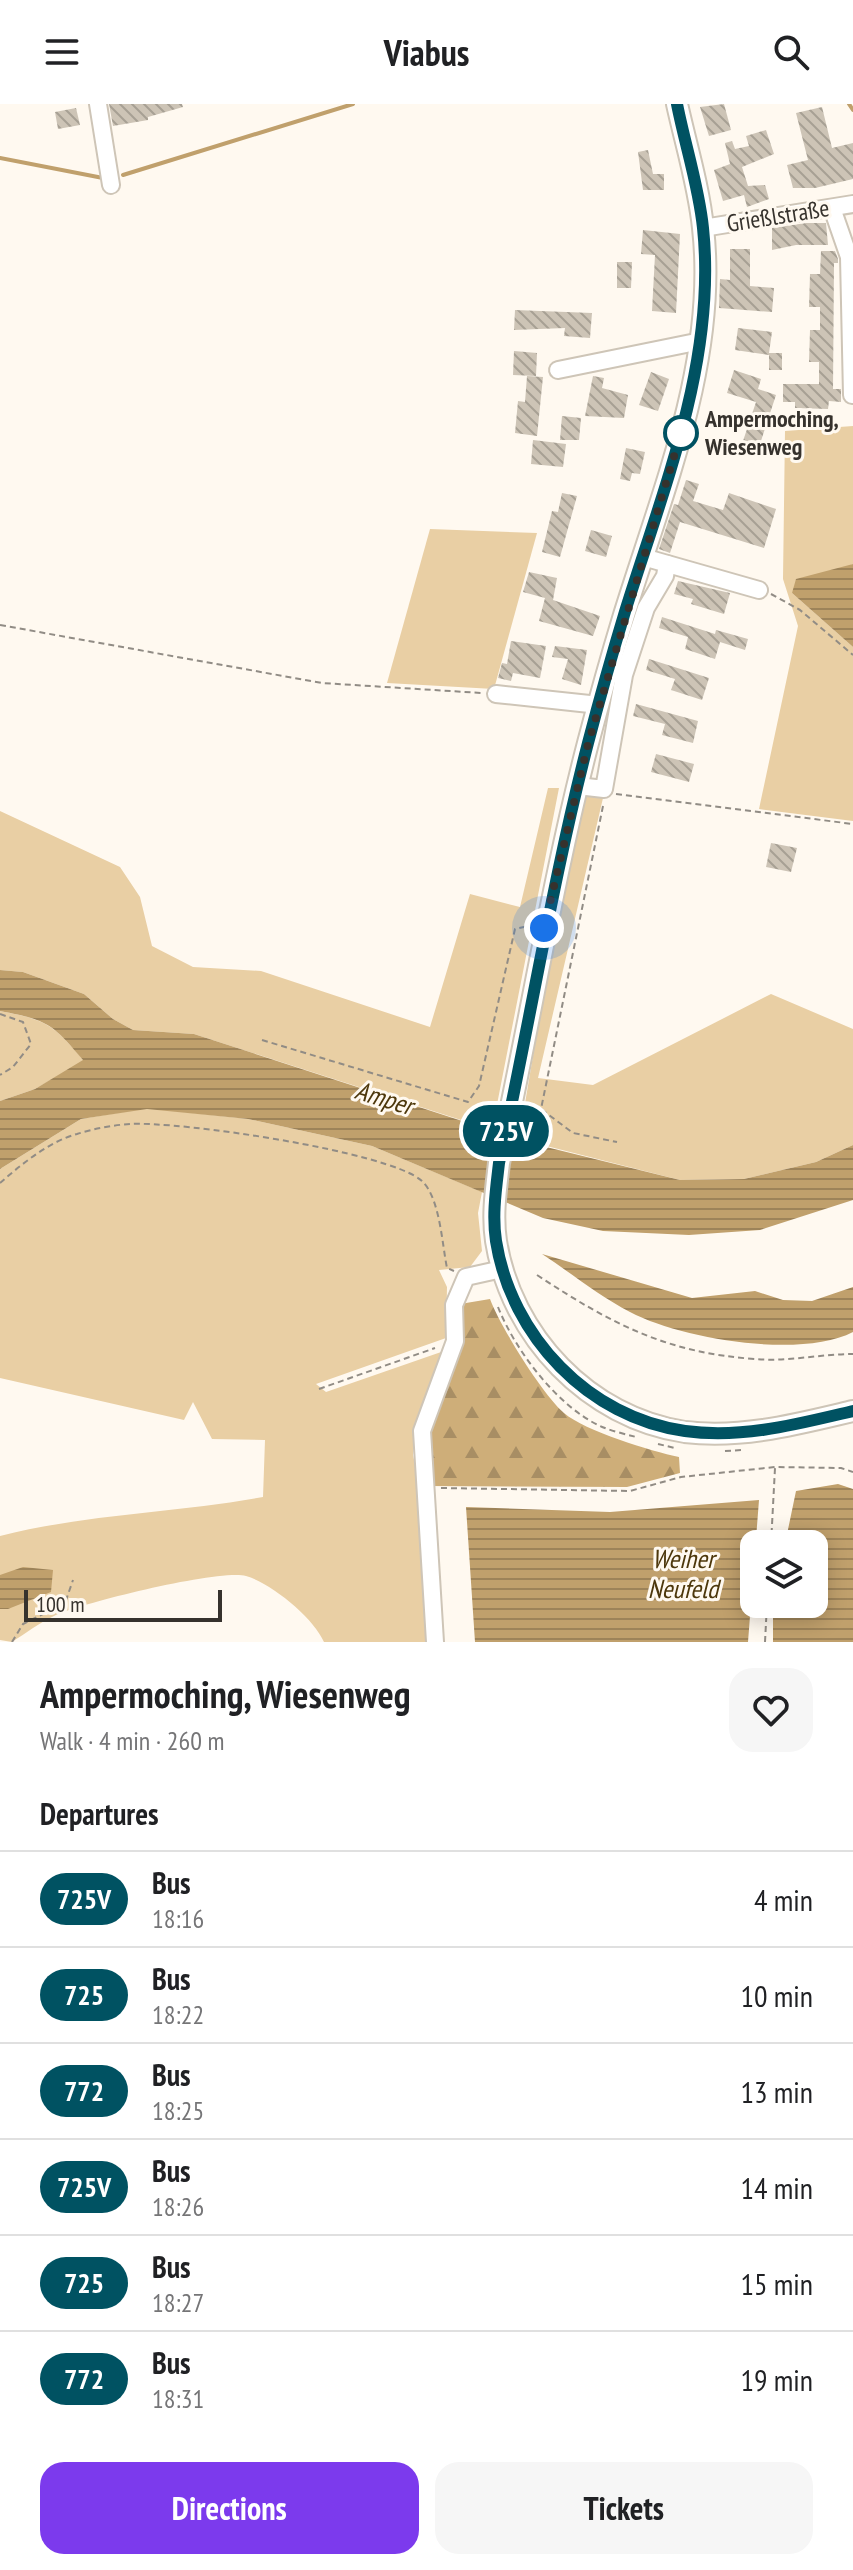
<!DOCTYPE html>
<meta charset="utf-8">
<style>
:root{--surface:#fff;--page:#f6f6f6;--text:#202124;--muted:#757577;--line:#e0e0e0;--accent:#7c3aed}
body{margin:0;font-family:"PT Sans Narrow",sans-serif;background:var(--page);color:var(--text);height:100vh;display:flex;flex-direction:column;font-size:30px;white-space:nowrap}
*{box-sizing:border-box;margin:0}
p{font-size:26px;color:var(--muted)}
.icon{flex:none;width:44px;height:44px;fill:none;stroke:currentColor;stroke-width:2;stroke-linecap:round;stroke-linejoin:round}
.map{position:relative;height:1538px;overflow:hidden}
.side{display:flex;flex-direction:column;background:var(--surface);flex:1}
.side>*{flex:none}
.badge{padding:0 16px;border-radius:26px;font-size:28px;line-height:52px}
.controls{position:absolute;left:740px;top:1426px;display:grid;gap:16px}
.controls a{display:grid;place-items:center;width:88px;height:88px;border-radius:16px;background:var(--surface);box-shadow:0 4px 20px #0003;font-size:40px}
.scale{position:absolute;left:24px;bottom:20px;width:198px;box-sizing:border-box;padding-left:8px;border:4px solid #36322d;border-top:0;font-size:22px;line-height:28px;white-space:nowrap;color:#36322d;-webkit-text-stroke:6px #fff9f0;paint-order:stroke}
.you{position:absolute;width:40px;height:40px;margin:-20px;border:6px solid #fff;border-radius:50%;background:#1a73e8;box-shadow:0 0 0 12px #1a73e833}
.map>.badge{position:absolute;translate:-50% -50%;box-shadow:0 0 0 4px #fff}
h2{padding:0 40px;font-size:30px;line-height:72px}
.round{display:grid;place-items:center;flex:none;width:84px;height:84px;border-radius:24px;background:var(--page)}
.head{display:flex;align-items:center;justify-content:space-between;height:136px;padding:0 40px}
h1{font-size:38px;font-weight:800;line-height:60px}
.primary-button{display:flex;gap:16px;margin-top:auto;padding:16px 40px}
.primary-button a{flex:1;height:92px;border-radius:24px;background:var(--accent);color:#fff;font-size:32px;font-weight:800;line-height:92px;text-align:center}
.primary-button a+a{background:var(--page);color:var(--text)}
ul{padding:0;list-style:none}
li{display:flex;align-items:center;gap:24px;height:96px;padding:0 40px;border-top:2px solid var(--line)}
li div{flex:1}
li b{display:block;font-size:30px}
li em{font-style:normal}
li .badge{min-width:88px;font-weight:700;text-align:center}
header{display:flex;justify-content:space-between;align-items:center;height:104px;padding:0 40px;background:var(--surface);font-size:36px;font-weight:800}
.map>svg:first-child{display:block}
.grass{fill:#e9cfa4}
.forest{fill:url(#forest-firs)}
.water{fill:url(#water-rules)}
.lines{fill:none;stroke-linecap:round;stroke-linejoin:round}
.stream{stroke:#c0a06c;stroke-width:4}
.building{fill:url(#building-back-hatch)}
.minor-casing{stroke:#cec5b7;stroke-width:20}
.major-casing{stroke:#cec5b7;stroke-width:24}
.path{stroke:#918c85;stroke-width:2;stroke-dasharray:6 4;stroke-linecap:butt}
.minor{stroke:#fff;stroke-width:16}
.major{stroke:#fff;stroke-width:20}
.line-casing{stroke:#fff;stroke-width:18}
.line{stroke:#005262;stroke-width:12}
.walk{stroke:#36322d;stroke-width:8;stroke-dasharray:0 14.4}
.stop-dot{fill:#fff;stroke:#005262;stroke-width:4}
.labels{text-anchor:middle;stroke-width:6;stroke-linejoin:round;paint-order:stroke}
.street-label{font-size:24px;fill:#36322d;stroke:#fff9f0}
.stop-label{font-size:24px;font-weight:bold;fill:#36322d;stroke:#fff9f0;text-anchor:start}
.water-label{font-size:26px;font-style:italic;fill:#4d370b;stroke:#fff9f0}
</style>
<header><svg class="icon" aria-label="menu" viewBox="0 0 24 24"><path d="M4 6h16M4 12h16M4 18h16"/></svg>Viabus<svg class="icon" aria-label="search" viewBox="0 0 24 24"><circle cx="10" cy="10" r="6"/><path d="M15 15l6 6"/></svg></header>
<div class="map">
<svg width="853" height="1538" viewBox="0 0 853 1538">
<defs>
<pattern id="forest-firs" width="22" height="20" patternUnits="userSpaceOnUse" patternTransform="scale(2)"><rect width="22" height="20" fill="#ceae79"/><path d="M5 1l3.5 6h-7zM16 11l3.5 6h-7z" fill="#a88e64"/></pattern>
<pattern id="water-rules" width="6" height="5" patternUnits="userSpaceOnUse" patternTransform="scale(2)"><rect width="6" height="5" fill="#c0a06c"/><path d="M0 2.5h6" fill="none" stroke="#9d8359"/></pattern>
<pattern id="building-back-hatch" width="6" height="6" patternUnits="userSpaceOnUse" patternTransform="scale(2)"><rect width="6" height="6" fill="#cdc4b6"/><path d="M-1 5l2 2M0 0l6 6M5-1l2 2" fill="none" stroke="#a7a094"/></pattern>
</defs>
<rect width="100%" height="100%" fill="#fff9f0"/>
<g class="grass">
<polygon points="853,322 853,460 792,489 853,543 853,717 759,705 798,522 783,475 785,327"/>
<polygon points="430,425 537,429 494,585 387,579"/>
<polygon points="548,684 559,684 492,1026 194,930 133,926 113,915 84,890 23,868 0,866 0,707 120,763 140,793 152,842 193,863 261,867 430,923 470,790 520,803"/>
<polygon points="586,692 603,694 538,974 593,981 771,890 853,925 853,1041 816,1058 744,1075 680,1076 519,1035 550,851"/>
<path d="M0 907C47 916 53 920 84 957L35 985 0 997Z"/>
<path d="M147 1004 248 1015 372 1042 482 1088 478 1109 482 1147 470 1163 439 1166 447 1183 446 1234 316 1280 326 1288 444 1247 417 1325 413 1351 420 1385 433 1538H324C314 1514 271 1479 246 1472 219 1465 81 1499 54 1512 39 1519 26 1529 12 1538L0 1536V1432C86 1410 176 1409 263 1393L265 1336 212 1335 193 1298 184 1316 0 1274V1065L81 1015Z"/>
</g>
<path class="forest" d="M490 1195C500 1222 542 1290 564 1309 585 1327 651 1347 679 1353L680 1369 627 1383 427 1382 425 1320 460 1233 454 1201Z"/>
<g class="water">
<polygon points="853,460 853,543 792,489 796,475"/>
<path d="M0 866 23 868 84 890 113 915 133 926 194 930 530 1039 680 1076 744 1075 816 1058 853 1041V1096L760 1126 689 1131 603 1127 543 1114 372 1042 248 1015 147 1005 81 1015 0 1065V997L35 985 83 956C52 919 47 916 0 907Z"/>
<path d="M542 1150 692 1194 755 1187 783 1196 812 1197 853 1183V1228C801 1255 681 1235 630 1208 599 1192 571 1169 542 1150Z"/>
<polygon points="838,1380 853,1385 853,1538 773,1538 773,1500 814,1500 814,1440 785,1440 796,1387"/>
<polygon points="759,1396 748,1538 475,1538 466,1403 610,1408"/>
<polygon points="23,1463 53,1466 51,1488 8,1505 0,1505 0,1471"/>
</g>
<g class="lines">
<g class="stream">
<polyline points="849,0 853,6"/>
<polyline points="0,54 103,74"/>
<polyline points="123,71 353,0"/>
</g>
</g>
<g class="building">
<polygon points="109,0 182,0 183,3 148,13 148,16 113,22"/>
<polygon points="724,0 731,26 709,32 700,3"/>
<polygon points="822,3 832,44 853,39 853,75 815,84 793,84 787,61 808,56 796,9"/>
<polygon points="76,4 80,21 58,25 55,8"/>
<polygon points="766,26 774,50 742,63 748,82 765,81 769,95 747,103 744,91 723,97 714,66 730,60 725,39 732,37 735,45 749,42 746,32"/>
<polygon points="648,46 653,70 664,70 664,86 643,86 638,48"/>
<polygon points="806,119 826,119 828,141 796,141 772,146 772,124"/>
<polygon points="643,126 680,130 676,209 652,207 655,151 641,150"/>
<polygon points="730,145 750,145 750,182 774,184 772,208 719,204 720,175 730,176"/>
<polygon points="821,147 835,147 838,155 838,159 834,159 833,285 841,285 841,298 829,297 828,305 795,304 795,298 783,298 783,280 819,280 819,258 809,258 810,226 820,226 820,203 809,203 810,170 820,170"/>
<polygon points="617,158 632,158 631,184 617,184"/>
<polygon points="515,206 592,209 590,234 564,232 565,224 514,226"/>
<polygon points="738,224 772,228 769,249 782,249 782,266 769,266 769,251 735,246"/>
<polygon points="514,247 537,249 536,272 513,271"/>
<polygon points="734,266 761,275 758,285 776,291 759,343 743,337 756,298 727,289"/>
<polygon points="651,268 669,275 658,307 639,301"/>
<polygon points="527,272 543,273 537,332 515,329 518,297 525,298"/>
<polygon points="593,272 604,274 602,284 628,291 624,314 585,312"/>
<polygon points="562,312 581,314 579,336 560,336"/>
<polygon points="533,336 566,340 563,363 531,360"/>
<polygon points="626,344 645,348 640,370 632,369 630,377 620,375"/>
<polygon points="686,376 699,380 693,397 723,406 729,389 776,405 764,444 680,418 670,449 659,445 674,400 678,401"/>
<polygon points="562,389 577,392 560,453 542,448 552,407 558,408"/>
<polygon points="591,426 612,432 606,453 585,447"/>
<polygon points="529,468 557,474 553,496 600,512 593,532 539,517 545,494 523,488"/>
<polygon points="678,477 730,489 724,510 691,500 693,495 674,490"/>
<polygon points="662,513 715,530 716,526 748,535 745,546 720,538 715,555 685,545 688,533 659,524"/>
<polygon points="511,537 546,542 540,574 513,569 511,577 498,574 502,559 507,560"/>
<polygon points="555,542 587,546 581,581 562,575 568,555 552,553"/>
<polygon points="649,555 709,574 702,596 671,586 675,575 646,566"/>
<polygon points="636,600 698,617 693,639 662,631 665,620 633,612"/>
<polygon points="656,650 694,660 689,678 651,668"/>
<polygon points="771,739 797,744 791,768 766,763"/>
</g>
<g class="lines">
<g class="minor-casing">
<g id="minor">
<polyline points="98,0 111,81"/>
<polyline points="832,104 849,153 852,291"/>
<polyline points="703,124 853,100"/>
<polyline points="558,266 691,239 698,242"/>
<polyline points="643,453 759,486"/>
<polyline points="496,590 599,601"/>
<polyline points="578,682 604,685 624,571 646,504 665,472 667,460"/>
<polyline points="435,1538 422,1327 455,1237 454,1201 466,1173 502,1165"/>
</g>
</g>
<g class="major-casing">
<path id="major" d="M677 0C686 41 699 83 703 124 718 256 662 388 624 511 611 554 599 597 588 639 552 778 530 919 499 1059 496 1085 492 1111 496 1137 511 1232 589 1314 685 1328 742 1335 798 1320 853 1307"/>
</g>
<g class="path">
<polyline points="771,490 800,506 853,551"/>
<polyline points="0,521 322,579 481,589"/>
<polyline points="616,690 853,720"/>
<polyline points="603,702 541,1005 573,1029 617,1038"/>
<polyline points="0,910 23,918 31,940 13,963 0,971"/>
<polyline points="262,936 468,998 479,982 515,825 528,822"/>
<path d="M0 1079C22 1060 48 1038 77 1030 93 1025 113 1021 130 1020 179 1017 388 1047 422 1077 440 1094 442 1140 447 1164L454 1167"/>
<path d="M537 1171C610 1219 666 1249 755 1255 787 1258 821 1250 853 1250"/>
<path d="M498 1203C515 1246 557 1302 600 1322 611 1327 625 1330 636 1333"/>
<polyline points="319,1285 435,1244"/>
<polyline points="658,1340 675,1344"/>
<polyline points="725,1347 743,1346"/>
<polyline points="441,1384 630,1387 681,1373 775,1363 841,1364 853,1368"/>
<polyline points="771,1440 775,1364"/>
<polyline points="12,1538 23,1520 65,1499 73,1476"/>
<polyline points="765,1538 767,1500"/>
</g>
<use href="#minor" class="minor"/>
<use href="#major" class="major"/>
</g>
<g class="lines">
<g class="line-casing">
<path id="line" d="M677 0C685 41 699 83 703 124 717 257 662 388 624 511 611 554 599 597 588 639 552 778 530 919 499 1059 496 1085 492 1111 496 1137 511 1232 589 1314 685 1327 742 1335 798 1320 853 1307"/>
</g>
<use href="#line" class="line"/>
<polyline class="walk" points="544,824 588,640 681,329"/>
</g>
<circle class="stop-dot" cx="681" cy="329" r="16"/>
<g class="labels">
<g class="street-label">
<text transform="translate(778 112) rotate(-9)" y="8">Grießlstraße</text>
</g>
<g class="stop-label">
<text x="705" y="323">Ampermoching,<tspan x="705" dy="28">Wiesenweg</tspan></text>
</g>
<g class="water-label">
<text transform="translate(384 994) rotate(17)" y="9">Amper</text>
<text x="683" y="1464">Weiher<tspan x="683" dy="30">Neufeld</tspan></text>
</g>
</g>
</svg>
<div class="controls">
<a><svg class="icon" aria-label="layers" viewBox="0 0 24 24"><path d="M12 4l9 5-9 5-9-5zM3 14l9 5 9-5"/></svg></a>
</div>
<div class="scale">100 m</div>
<div class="you" style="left:544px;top:824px"></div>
<b class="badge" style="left:506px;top:1027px;background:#005262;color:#fff">725V</b>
</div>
<section class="side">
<div class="head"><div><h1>Ampermoching, Wiesenweg</h1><p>Walk · 4 min · 260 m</p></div><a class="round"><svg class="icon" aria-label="heart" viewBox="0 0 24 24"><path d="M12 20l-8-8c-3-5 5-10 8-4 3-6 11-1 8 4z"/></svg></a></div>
<h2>Departures</h2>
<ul>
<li><span class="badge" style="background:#005262;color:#fff">725V</span><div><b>Bus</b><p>18:16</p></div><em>4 min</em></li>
<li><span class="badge" style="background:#005262;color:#fff">725</span><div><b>Bus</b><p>18:22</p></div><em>10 min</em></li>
<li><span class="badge" style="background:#005262;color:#fff">772</span><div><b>Bus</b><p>18:25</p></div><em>13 min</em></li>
<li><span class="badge" style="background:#005262;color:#fff">725V</span><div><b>Bus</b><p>18:26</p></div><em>14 min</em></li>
<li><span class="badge" style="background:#005262;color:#fff">725</span><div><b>Bus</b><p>18:27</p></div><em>15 min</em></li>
<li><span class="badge" style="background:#005262;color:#fff">772</span><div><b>Bus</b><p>18:31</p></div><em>19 min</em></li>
</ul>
<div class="primary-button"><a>Directions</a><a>Tickets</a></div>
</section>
